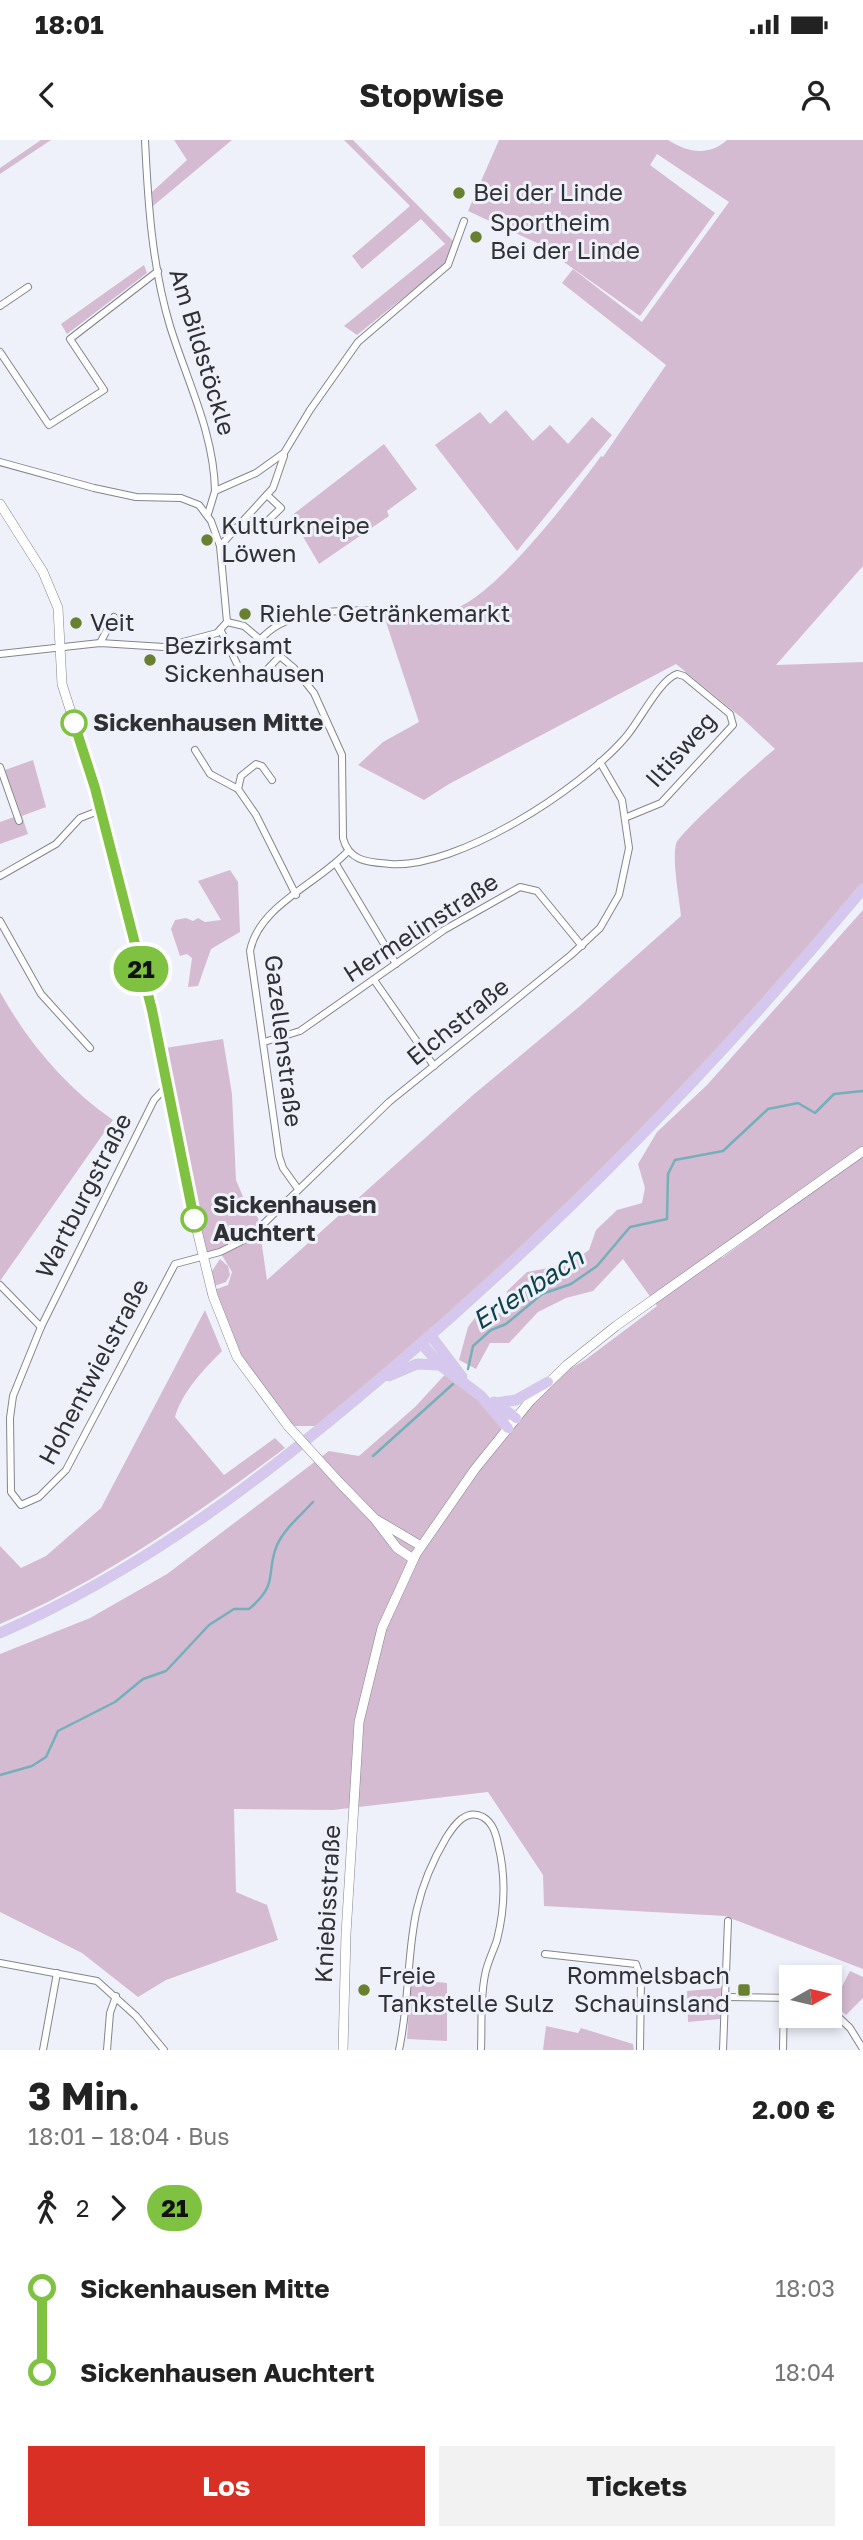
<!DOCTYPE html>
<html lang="de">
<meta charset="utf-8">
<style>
:root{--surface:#fff;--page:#f2f2f2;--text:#222;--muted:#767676;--accent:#d93025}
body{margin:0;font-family:"Golos Text",sans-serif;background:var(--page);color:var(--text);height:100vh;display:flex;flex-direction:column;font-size:26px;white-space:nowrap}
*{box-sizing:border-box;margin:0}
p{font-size:23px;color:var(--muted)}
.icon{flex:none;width:38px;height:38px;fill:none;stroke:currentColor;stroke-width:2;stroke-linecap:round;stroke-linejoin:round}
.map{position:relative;height:1910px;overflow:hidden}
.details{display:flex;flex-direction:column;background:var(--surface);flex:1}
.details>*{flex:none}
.badge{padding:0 14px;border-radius:23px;font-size:24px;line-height:46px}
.needle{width:46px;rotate:82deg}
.tools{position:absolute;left:779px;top:1825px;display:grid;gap:14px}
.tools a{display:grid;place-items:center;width:63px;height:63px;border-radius:0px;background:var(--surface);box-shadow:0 4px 10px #0003;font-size:35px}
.map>.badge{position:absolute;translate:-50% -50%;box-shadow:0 0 0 4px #fff}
.legs{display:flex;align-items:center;gap:10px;height:77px;padding:0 28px;font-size:23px}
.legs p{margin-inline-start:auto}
.summary{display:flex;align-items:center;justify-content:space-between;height:119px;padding:0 28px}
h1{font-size:38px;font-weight:700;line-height:52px}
.primary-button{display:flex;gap:14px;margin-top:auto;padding:14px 28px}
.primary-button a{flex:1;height:80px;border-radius:0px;background:var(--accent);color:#fff;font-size:28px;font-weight:700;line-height:80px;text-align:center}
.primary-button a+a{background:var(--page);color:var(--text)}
ul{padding:0 28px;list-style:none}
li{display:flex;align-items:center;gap:24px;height:84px;font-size:26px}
li i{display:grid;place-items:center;width:10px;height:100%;margin:0 9px;background:currentColor}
li i::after{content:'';width:18px;height:18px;margin:-9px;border:5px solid;border-radius:50%;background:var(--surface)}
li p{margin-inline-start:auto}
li:first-child i{background:linear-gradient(#0000 50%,currentColor 0)}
li:last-child i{background:linear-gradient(currentColor 50%,#0000 0)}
.status{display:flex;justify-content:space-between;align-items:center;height:49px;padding:0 35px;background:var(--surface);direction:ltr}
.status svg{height:19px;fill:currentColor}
header{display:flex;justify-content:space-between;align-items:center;height:91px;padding:0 28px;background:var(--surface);font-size:32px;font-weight:700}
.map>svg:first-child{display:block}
.green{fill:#d5bbd1}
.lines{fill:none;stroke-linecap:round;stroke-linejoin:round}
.stream{stroke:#75afba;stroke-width:2.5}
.street-casing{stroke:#82858c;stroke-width:8}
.secondary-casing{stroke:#82858c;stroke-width:10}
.primary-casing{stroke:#d1d2d2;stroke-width:11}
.street{stroke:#fff;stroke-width:6}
.secondary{stroke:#fff;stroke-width:9}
.primary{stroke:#d6c7ee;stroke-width:10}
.secondary-bridge-casing{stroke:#82858c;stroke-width:10;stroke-linecap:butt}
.secondary-bridge{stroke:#fff;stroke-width:9}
.line-1-casing{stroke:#fff;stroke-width:16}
.line-1{stroke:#7fc241;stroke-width:10}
.poi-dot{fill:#6a8031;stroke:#eff1fa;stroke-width:2.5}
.stop-1-dot{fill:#fff;stroke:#7fc241;stroke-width:3.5}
.labels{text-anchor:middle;stroke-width:6;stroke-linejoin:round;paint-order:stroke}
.poi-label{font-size:24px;fill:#303134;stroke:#eff1fa;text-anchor:start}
.street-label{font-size:24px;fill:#303134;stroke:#eff1fa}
.stop-label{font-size:24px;font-weight:bold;fill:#303134;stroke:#eff1fa;text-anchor:start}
.water-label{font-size:26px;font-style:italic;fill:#0d424b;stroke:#eff1fa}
</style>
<div class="status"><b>18:01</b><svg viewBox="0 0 49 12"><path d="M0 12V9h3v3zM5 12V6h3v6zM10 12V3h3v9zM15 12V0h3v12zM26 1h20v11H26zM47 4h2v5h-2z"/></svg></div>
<header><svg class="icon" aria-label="back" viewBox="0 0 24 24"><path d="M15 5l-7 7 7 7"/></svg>Stopwise<svg class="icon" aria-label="person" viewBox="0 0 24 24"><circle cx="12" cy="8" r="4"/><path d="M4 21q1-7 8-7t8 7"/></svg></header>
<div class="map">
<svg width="863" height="1910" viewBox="0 0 863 1910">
<rect width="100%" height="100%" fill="#eff1fa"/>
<g class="green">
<polygon points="41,0 51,0 0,34 0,28"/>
<polygon points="174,0 232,0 153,66 152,52 187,20"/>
<polygon points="344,0 353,0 453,101 445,124 357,195 344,186 445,104 421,79 362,129 352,116 410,66"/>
<path d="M499 0H668C687 12 708 17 727 0H863V426L776 525 863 522V749L609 1029 324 1286H288L252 1241 211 1151 228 1145 232 1132 220 1112 204 1118 179 1016 165 908 223 899 232 954 236 1040 244 1059 258 1078 267 1140 473 955 580 866 681 776C679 757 672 721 676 704 678 694 761 620 775 609L743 579 676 524 449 644 424 660 358 625 383 602 419 582 383 473C405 473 431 475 453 469 494 458 573 355 601 316L603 317 666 225 562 143 573 129 642 182 729 62 657 14 650 25 715 73 640 176 537 103 468 71Z"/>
<polygon points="144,125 147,133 67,194 61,184"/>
<polygon points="506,270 533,301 550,285 568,304 592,277 612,295 517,411 435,305 480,272 490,284"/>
<polygon points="384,304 417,349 387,371 389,376 319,424 291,376"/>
<polygon points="33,620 46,667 22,676 28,694 0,704 0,682 14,677 16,683 23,680 5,630"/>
<polygon points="230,730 238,742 240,792 211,809 198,846 188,847 192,818 187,814 180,816 171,789 175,780 186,778 193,781 198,778 205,782 221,780 198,741"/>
<polygon points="863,770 863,1006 718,1112 722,1118 863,1014 863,1829 725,1776 544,1766 543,1735 488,1652 333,1670 234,1669 236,1752 267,1765 278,1800 166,1840 138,1857 82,1813 0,1772 0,1514 90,1478 167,1434 329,1311 359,1316 415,1267 451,1228 508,1288 548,1242 585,1220 657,1166 623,1119 593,1151 566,1158 538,1172 509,1203 490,1203 476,1229 459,1220 468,1187 477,1175 504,1173 507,1151 527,1132 569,1124 589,1110 596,1090 617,1070 642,1063 645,1048 638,1024 657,992 707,945"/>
<path d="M0 852C28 902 65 947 113 980L0 1141Z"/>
<polygon points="220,1119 228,1126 230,1135 226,1142 214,1146 212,1131"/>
<path d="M205 1170 222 1211C204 1229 182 1252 175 1277L224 1335 275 1298 285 1308C195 1375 104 1440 0 1484V1406L21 1428 46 1416 101 1368Z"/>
<polygon points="850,1831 863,1837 863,1858 846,1875 833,1864"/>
<polygon points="411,1839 447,1843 447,1901 407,1899"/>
<polygon points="721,1848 720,1879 688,1882 687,1851"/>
<polygon points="546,1886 578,1893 581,1888 633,1904 634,1910 543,1910"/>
</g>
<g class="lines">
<g class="stream">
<polyline points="468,1229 473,1206 491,1190 506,1184 542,1154 571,1144 597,1126 630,1087 667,1079 668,1034 675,1020 723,1011 768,969 798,963 815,973 834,954 863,951"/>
<polyline points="373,1316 453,1244"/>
<path d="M0 1635 32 1626 46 1617 58 1591 115 1562 143 1539 166 1531 209 1485 234 1469H249C280 1443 265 1434 277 1405 285 1388 301 1375 313 1362"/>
</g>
<g class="street-casing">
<g id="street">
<path d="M145 0C148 63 152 126 170 186 187 241 214 293 215 351"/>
<polyline points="0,166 28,147"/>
<polyline points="0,212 49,285 104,250 70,199 158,131"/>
<polyline points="0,322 94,348 136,357 181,358 199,365 211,381 220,406 227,482 217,493 164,507 100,503 0,514"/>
<polyline points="208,374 215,351 256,333 284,313 310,270 358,202 448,125 464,81"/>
<polyline points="241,384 258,390 281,368 267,355"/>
<polyline points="220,406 273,348 284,316"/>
<path d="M227 482 244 486 294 528 314 553 342 615 343 698C349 722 369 722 390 724 458 729 580 649 624 599 639 583 659 540 677 534L684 536 730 574 733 585 661 663 627 677"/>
<polyline points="221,491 240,530 260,537 280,516"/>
<path d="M260 500C289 467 337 472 377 470"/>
<polyline points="100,503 114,477"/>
<polyline points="195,610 210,634 238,649 256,675 296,755"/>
<polyline points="0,627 19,681"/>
<polyline points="238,649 241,636 256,624 262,626 272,640"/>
<polyline points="336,724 396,824"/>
<polyline points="0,736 56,704 80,678 101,670"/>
<polyline points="0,781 41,854 90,908"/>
<polyline points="374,840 434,926"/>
<polyline points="264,902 300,891 444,790 520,747 537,751 582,806"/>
<polyline points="166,947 154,960 41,1187 13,1256 10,1278 11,1352 21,1365 39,1357 66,1330 175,1124 220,1112 250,1097 389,962 571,815 600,788 619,755 629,708 622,660 600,622"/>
<path d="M298 1049 283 1028 279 1016 250 811C259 765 319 743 348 711"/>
<polyline points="0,1145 41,1187"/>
<polyline points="545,1814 636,1824 641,1839 640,1910"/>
<polyline points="0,1823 97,1841 136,1876 164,1910"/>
<polyline points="725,1857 791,1858"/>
<polyline points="830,1869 850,1888 863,1909"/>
<polyline points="43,1910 57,1833"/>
<polyline points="107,1910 110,1873 116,1856"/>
<path d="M399 1910C416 1829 399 1777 446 1698 454 1685 466 1668 483 1677 493 1683 496 1694 498 1704 506 1736 505 1768 497 1800 493 1812 487 1823 485 1835 480 1859 482 1886 481 1910"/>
<polyline points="723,1910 728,1781"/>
<polyline points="783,1910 784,1857"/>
</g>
</g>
<g class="secondary-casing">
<g id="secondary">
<polyline points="0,364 43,432 58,468 62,544 95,648 117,743 148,856 179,1016 213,1156 237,1217 288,1286"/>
<polyline points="339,1342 374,1378 397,1408 413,1419"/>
<polyline points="377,1380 421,1406"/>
<polyline points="343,1910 346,1794 359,1582 382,1488 416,1414 475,1329 530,1261 567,1225 616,1186 863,1011"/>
</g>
</g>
<g class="primary-casing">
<g id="primary">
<polyline points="431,1196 462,1237"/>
<polyline points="422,1204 440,1225 481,1256 508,1288"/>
<polyline points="389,1236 417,1224 440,1225"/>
<polyline points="494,1262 516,1278"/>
<polyline points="496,1263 516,1260 548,1242"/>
<path d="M0 1493C148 1428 274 1330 395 1226 565 1081 720 921 863 749"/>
</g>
</g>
<use href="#street" class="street"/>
<use href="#secondary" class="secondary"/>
<use href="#primary" class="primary"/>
<g class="secondary-bridge-casing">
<polyline id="secondary-bridge" points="288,1286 339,1342"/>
</g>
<use href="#secondary-bridge" class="secondary-bridge"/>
</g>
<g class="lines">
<g class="line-1-casing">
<polyline id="line-1" points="74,583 95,648 152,870 194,1079"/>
</g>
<use href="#line-1" class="line-1"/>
</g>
<g class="poi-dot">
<circle cx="459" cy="53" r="7"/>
<circle cx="476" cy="97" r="7"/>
<circle cx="207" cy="400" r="7"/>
<circle cx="245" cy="474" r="7"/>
<circle cx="76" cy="483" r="7"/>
<circle cx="150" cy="520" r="7"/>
<circle cx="364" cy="1850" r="7"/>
<rect x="737" y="1843" width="14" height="14" rx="3.5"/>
</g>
<g class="stop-1-dot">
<circle cx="74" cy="583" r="12"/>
<circle cx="194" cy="1079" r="12"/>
</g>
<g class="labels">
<g class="poi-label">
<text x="473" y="61">Bei der Linde</text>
<text x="490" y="91">Sportheim<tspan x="490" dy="28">Bei der Linde</tspan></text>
<text x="221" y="394">Kulturkneipe<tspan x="221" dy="28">Löwen</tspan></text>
<text x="259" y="482">Riehle Getränkemarkt</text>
<text x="90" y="491">Veit</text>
<text x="164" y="514">Bezirksamt<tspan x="164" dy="28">Sickenhausen</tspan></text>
<text x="378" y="1844">Freie<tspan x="378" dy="28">Tankstelle Sulz</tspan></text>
<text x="730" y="1844" text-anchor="end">Rommelsbach<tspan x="730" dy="28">Schauinsland</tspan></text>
</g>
<g class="street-label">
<text transform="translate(202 212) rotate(73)" y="8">Am Bildstöckle</text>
<text transform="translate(681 610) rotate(-48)" y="8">Iltisweg</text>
<text transform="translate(421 788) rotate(-33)" y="8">Hermelinstraße</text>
<text transform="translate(458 882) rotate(-39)" y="8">Elchstraße</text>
<text transform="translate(283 901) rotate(83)" y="8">Gazellenstraße</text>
<text transform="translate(84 1056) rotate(-63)" y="8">Wartburgstraße</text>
<text transform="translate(94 1232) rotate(-62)" y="8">Hohentwielstraße</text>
<text transform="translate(328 1764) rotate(-87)" y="8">Kniebisstraße</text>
</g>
<g class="stop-label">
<text x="93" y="591">Sickenhausen Mitte</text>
<text x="213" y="1073">Sickenhausen<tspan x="213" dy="28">Auchtert</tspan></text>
</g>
<g class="water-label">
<text transform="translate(528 1149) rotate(-33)" y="9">Erlenbach</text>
</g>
</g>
</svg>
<div class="tools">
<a><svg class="needle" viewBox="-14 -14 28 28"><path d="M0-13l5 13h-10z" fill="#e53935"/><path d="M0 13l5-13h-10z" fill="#767676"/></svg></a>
</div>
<b class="badge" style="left:141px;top:829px;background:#7fc241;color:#111">21</b>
</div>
<section class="details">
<div class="summary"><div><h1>3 Min.</h1><p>18:01 – 18:04 · Bus</p></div><b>2.00 €</b></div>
<div class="legs"><svg class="icon" aria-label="walk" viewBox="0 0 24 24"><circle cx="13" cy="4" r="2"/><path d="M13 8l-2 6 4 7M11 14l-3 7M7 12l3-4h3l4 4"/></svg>2<svg class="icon" aria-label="forward" viewBox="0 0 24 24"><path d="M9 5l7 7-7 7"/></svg><b class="badge" style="background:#7fc241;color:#111">21</b></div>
<ul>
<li><i style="color:#7fc241"></i><b>Sickenhausen Mitte</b><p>18:03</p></li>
<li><i style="color:#7fc241"></i><b>Sickenhausen Auchtert</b><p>18:04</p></li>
</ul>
<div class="primary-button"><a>Los</a><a>Tickets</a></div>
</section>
